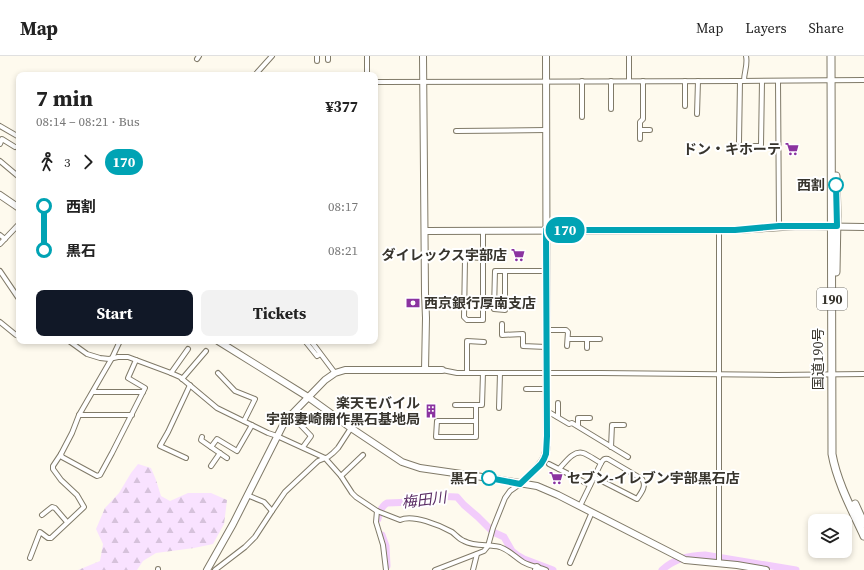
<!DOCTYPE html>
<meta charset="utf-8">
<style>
:root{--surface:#fff;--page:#f2f2f2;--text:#222;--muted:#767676;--line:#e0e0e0;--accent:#111827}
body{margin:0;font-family:"Source Serif 4","Noto Sans JP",serif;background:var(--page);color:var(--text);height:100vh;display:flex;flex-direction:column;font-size:15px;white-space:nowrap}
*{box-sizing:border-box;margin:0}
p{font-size:13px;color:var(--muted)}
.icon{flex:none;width:22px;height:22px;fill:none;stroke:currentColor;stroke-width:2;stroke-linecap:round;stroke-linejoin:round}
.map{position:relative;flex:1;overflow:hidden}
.sheet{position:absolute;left:16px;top:16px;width:362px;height:272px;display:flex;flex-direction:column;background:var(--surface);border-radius:8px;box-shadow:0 2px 6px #0003}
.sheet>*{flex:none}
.badge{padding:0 8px;border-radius:13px;font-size:14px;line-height:26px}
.tools{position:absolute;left:808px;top:458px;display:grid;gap:8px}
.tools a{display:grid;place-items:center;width:44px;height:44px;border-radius:8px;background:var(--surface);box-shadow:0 2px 6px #0003;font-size:20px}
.map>.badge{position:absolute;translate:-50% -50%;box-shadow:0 0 0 2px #fff}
.legs{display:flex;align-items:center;gap:6px;height:44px;padding:0 20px;font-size:13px}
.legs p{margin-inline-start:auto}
.head{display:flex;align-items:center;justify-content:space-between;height:68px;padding:0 20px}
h1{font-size:22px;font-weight:700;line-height:30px}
.primary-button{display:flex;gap:8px;margin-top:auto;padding:8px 20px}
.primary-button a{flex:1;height:46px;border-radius:8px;background:var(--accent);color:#fff;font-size:16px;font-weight:700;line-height:46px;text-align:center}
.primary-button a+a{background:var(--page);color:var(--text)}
ul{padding:0 20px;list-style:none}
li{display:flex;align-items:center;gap:14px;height:44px;font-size:15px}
li i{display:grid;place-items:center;width:6px;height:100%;margin:0 5px;background:currentColor}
li i::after{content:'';width:10px;height:10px;margin:-5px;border:3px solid;border-radius:50%;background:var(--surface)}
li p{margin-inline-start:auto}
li:first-child i{background:linear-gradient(#0000 50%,currentColor 0)}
li:last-child i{background:linear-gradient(currentColor 50%,#0000 0)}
header{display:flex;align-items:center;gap:24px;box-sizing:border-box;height:56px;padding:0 20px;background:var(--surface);border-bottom:1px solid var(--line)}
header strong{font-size:19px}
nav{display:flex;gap:22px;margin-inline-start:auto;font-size:14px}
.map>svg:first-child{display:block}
.forest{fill:url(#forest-firs)}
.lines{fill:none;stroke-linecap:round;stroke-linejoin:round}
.river{stroke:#f2ccfb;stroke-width:7}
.street-casing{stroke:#807a68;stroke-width:6}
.secondary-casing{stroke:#807a68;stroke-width:8}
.highway-casing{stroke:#807a68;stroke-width:9}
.street{stroke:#fff;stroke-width:4}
.secondary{stroke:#fff;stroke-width:6}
.highway{stroke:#fff;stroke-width:7}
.line-1-casing{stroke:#fff;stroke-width:9}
.line-1{stroke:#00a3b4;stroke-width:6}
.stop-1-dot{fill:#fff;stroke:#00a3b4;stroke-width:2}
.labels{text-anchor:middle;stroke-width:4;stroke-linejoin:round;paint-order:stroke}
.shield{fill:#fff;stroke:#73716c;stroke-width:1}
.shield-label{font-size:13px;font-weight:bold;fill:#37342d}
.poi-label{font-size:14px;font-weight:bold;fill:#37342d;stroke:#fff;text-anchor:end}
.stop-label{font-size:14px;font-weight:bold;fill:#37342d;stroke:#fff;text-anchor:end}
.street-label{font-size:14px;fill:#37342d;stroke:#fff}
.water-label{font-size:15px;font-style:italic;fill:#5a2d65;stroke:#fff}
</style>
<header>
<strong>Map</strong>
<nav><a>Map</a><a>Layers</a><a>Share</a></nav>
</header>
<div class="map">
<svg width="864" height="514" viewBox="0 0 864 514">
<defs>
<pattern id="forest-firs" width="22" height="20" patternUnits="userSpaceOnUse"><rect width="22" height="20" fill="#f9e2ff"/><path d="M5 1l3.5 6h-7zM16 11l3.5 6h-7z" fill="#d6c2db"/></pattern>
</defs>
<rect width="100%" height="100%" fill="#fefaee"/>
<polygon class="forest" points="138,408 151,412 156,424 161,440 170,445 188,437 211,437 227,444 224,468 213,488 194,492 156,497 143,505 137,514 78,514 100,505 103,488 96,473 105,452 119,437 131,417"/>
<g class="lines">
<g class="river">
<path d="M378 463C379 457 382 450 387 447L414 446 433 440 457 441 464 449 478 461 493 476 504 481 512 495 517 499 524 503 553 514"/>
<polyline points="382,479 386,490 387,510"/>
<path d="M662 514C675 502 689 500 705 499L796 514"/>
</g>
<g class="street-casing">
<g id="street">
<polyline points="317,0 317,5"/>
<polyline points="367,0 367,19"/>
<polyline points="629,0 629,25"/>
<polyline points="197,3 199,0"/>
<polyline points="328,4 328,0"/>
<polyline points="255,19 272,0"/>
<polyline points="582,25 582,61"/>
<polyline points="611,25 611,53"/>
<polyline points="685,25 685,50"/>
<path d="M744 25C744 16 748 9 746 0"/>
<polyline points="778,25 779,170"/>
<polyline points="375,26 740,25 864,24"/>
<polyline points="697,58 698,25"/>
<polyline points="0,70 19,81"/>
<polyline points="640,74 650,74"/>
<polyline points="456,75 546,74"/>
<polyline points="640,83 640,66 643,63 643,25"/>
<polyline points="739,86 740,25"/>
<polyline points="0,88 2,83 15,91"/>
<polyline points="751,90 760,90 761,89 762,25"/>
<polyline points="0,105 19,121"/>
<path d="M483 175V264H467L464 261 465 204C469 200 477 202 483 202"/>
<polyline points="0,179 5,183"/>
<polyline points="0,188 19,168"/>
<polyline points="0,215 19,243"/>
<polyline points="505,215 505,254 494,253 495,215 546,215"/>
<polyline points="0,266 16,279 19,280"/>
<polyline points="502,268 502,279 523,278 523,290 546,291"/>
<polyline points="546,274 566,274 568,276 567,290"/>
<polyline points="568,283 600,283"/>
<polyline points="587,283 587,292"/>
<path d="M69 285 87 298 100 302 109 303 118 301H128L171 317 180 321 217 352 268 377 277 380 325 402 341 420 352 437 356 441 377 455 400 464C413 458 439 469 452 476 456 479 459 483 464 485 475 491 488 488 500 491 509 494 515 501 523 506 530 510 538 511 546 514"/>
<polyline points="120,285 112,302 79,359 72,377 61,398 62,401 97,420 100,419 112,397 145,332 128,322 136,304"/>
<polyline points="305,285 317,300 320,298"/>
<polyline points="311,285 335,317"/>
<polyline points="442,314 457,317 601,317 778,319 864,318"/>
<polyline points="171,317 188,293"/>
<polyline points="218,317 235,335 255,343 244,365"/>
<polyline points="467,317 467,285 484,286"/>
<polyline points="182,323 206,295"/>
<polyline points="526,333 546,333"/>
<polyline points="93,336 143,336"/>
<polyline points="455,349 482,349 483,317"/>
<polyline points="476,349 476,381 436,381 437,365 476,365"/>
<polyline points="499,352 500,317"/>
<polyline points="547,355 569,368 572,367 628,401"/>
<polyline points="79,359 132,359"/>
<polyline points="291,359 311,380 303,391"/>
<polyline points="558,361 558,347"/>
<polyline points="578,370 578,362 590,362"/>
<polyline points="202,381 201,384 211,391"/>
<polyline points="611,391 612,369 624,369"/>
<polyline points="186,402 160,390 168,376 190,329"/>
<polyline points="227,402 211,391 217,383 237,395 252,369"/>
<polyline points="549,408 590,429"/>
<polyline points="211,410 220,397"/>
<path d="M559 413C565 407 573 394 583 397 589 399 595 404 601 407"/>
<polyline points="341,420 363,399"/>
<polyline points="247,439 264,446 272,455"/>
<path d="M580 450 601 407C603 404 604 402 608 403L642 423C647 430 641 437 637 443L594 421"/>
<polyline points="377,455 376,466 383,489 386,514"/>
<polyline points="42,459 52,451 55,452 67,466"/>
<polyline points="30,502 40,476 48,482 51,482 84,451 77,439 61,424 53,413 53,410 61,398"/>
<polyline points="570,507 592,456"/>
<polyline points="719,507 719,174"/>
<polyline points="158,513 158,514"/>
<polyline points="215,514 245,491 255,481 272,455 285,436 318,405 328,401 333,397 338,392 351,372"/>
<polyline points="435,514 484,495 488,490 493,472 505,442 510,435 520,428"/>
<polyline points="473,514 477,498"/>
</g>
</g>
<g class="secondary-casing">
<g id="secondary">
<polyline points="423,0 425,237 426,262 425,314"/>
<polyline points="0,139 19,152"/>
<polyline points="425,175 735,174 799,170 864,171"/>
<polyline points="218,285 308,341 351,372 402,406 420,412 489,422 537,430 558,439 685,504 737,509 766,514"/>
<path d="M520 428C527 421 540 411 544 402 546 399 546 394 547 390L546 0"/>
<polyline points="207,514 233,468 283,369 291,359 325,324 335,317 345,314 442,314"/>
<polyline points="536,514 537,511"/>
</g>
</g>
<g class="highway-casing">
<g id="highway">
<path d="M831 0 832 398C837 426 852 454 864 480"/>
<polyline points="836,120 837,160 836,216"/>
<polyline points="855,448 864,468"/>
</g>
</g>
<use href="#street" class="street"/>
<use href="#secondary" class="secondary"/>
<use href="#highway" class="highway"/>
</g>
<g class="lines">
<g class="line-1-casing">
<polyline id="line-1" points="489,422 520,428 541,408 544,403 546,398 547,380 546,174 735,174 779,170 837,170 836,129"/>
</g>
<use href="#line-1" class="line-1"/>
</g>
<defs>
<g id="supermarket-bare" transform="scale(1.08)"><path d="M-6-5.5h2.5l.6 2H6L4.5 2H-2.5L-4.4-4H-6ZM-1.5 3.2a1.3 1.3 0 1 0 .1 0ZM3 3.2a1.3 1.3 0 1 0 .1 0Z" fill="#8b33a0" stroke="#fff" stroke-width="2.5" paint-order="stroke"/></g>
<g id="bank-bare" transform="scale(1.08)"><path d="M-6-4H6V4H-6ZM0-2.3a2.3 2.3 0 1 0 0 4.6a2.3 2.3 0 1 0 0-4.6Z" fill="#8b33a0" stroke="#fff" stroke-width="2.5" paint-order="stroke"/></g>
<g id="building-bare" transform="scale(1.08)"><path d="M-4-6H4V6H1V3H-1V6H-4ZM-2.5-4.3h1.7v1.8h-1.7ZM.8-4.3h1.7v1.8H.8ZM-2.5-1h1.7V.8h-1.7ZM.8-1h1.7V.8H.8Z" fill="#8b33a0" stroke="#fff" stroke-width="2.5" paint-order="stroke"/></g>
</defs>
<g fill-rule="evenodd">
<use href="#supermarket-bare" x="792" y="93"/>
<use href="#supermarket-bare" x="518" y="199"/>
<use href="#bank-bare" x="413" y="247"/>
<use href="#building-bare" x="431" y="355"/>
<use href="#supermarket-bare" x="556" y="422"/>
</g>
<g class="stop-1-dot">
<circle cx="836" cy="129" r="7"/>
<circle cx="489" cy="422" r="7"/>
</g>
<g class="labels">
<rect class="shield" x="817" y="232" width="30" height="22" rx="3"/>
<g class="shield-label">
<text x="832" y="248">190</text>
</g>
<g class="poi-label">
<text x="781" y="98">ドン・キホーテ</text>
<text x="507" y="204">ダイレックス宇部店</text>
<text x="424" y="252" text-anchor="start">西京銀行厚南支店</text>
<text x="420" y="352">楽天モバイル<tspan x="420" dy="16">宇部妻崎開作黒石基地局</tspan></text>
<text x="567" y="427" text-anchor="start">セブン-イレブン宇部黒石店</text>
</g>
<g class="stop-label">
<text x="825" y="134">西割</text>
<text x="478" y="427">黒石</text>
</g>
<g class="street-label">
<text transform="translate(818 303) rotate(-90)" y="5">国道190号</text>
</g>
<g class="water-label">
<text transform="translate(424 444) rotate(-7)" y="5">梅田川</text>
</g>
</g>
</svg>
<div class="tools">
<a><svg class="icon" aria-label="layers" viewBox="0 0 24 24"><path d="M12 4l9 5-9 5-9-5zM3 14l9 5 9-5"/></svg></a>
</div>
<b class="badge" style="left:565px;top:174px;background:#00a3b4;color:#fff">170</b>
<section class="sheet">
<div class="head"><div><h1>7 min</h1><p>08:14 – 08:21 · Bus</p></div><b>¥377</b></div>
<div class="legs"><svg class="icon" aria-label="walk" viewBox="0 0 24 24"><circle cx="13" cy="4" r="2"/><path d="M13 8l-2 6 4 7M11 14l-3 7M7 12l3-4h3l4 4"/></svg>3<svg class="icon" aria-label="forward" viewBox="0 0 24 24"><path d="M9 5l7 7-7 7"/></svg><b class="badge" style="background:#00a3b4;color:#fff">170</b></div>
<ul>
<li><i style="color:#00a3b4"></i><b>西割</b><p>08:17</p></li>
<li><i style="color:#00a3b4"></i><b>黒石</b><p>08:21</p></li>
</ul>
<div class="primary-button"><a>Start</a><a>Tickets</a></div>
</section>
</div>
